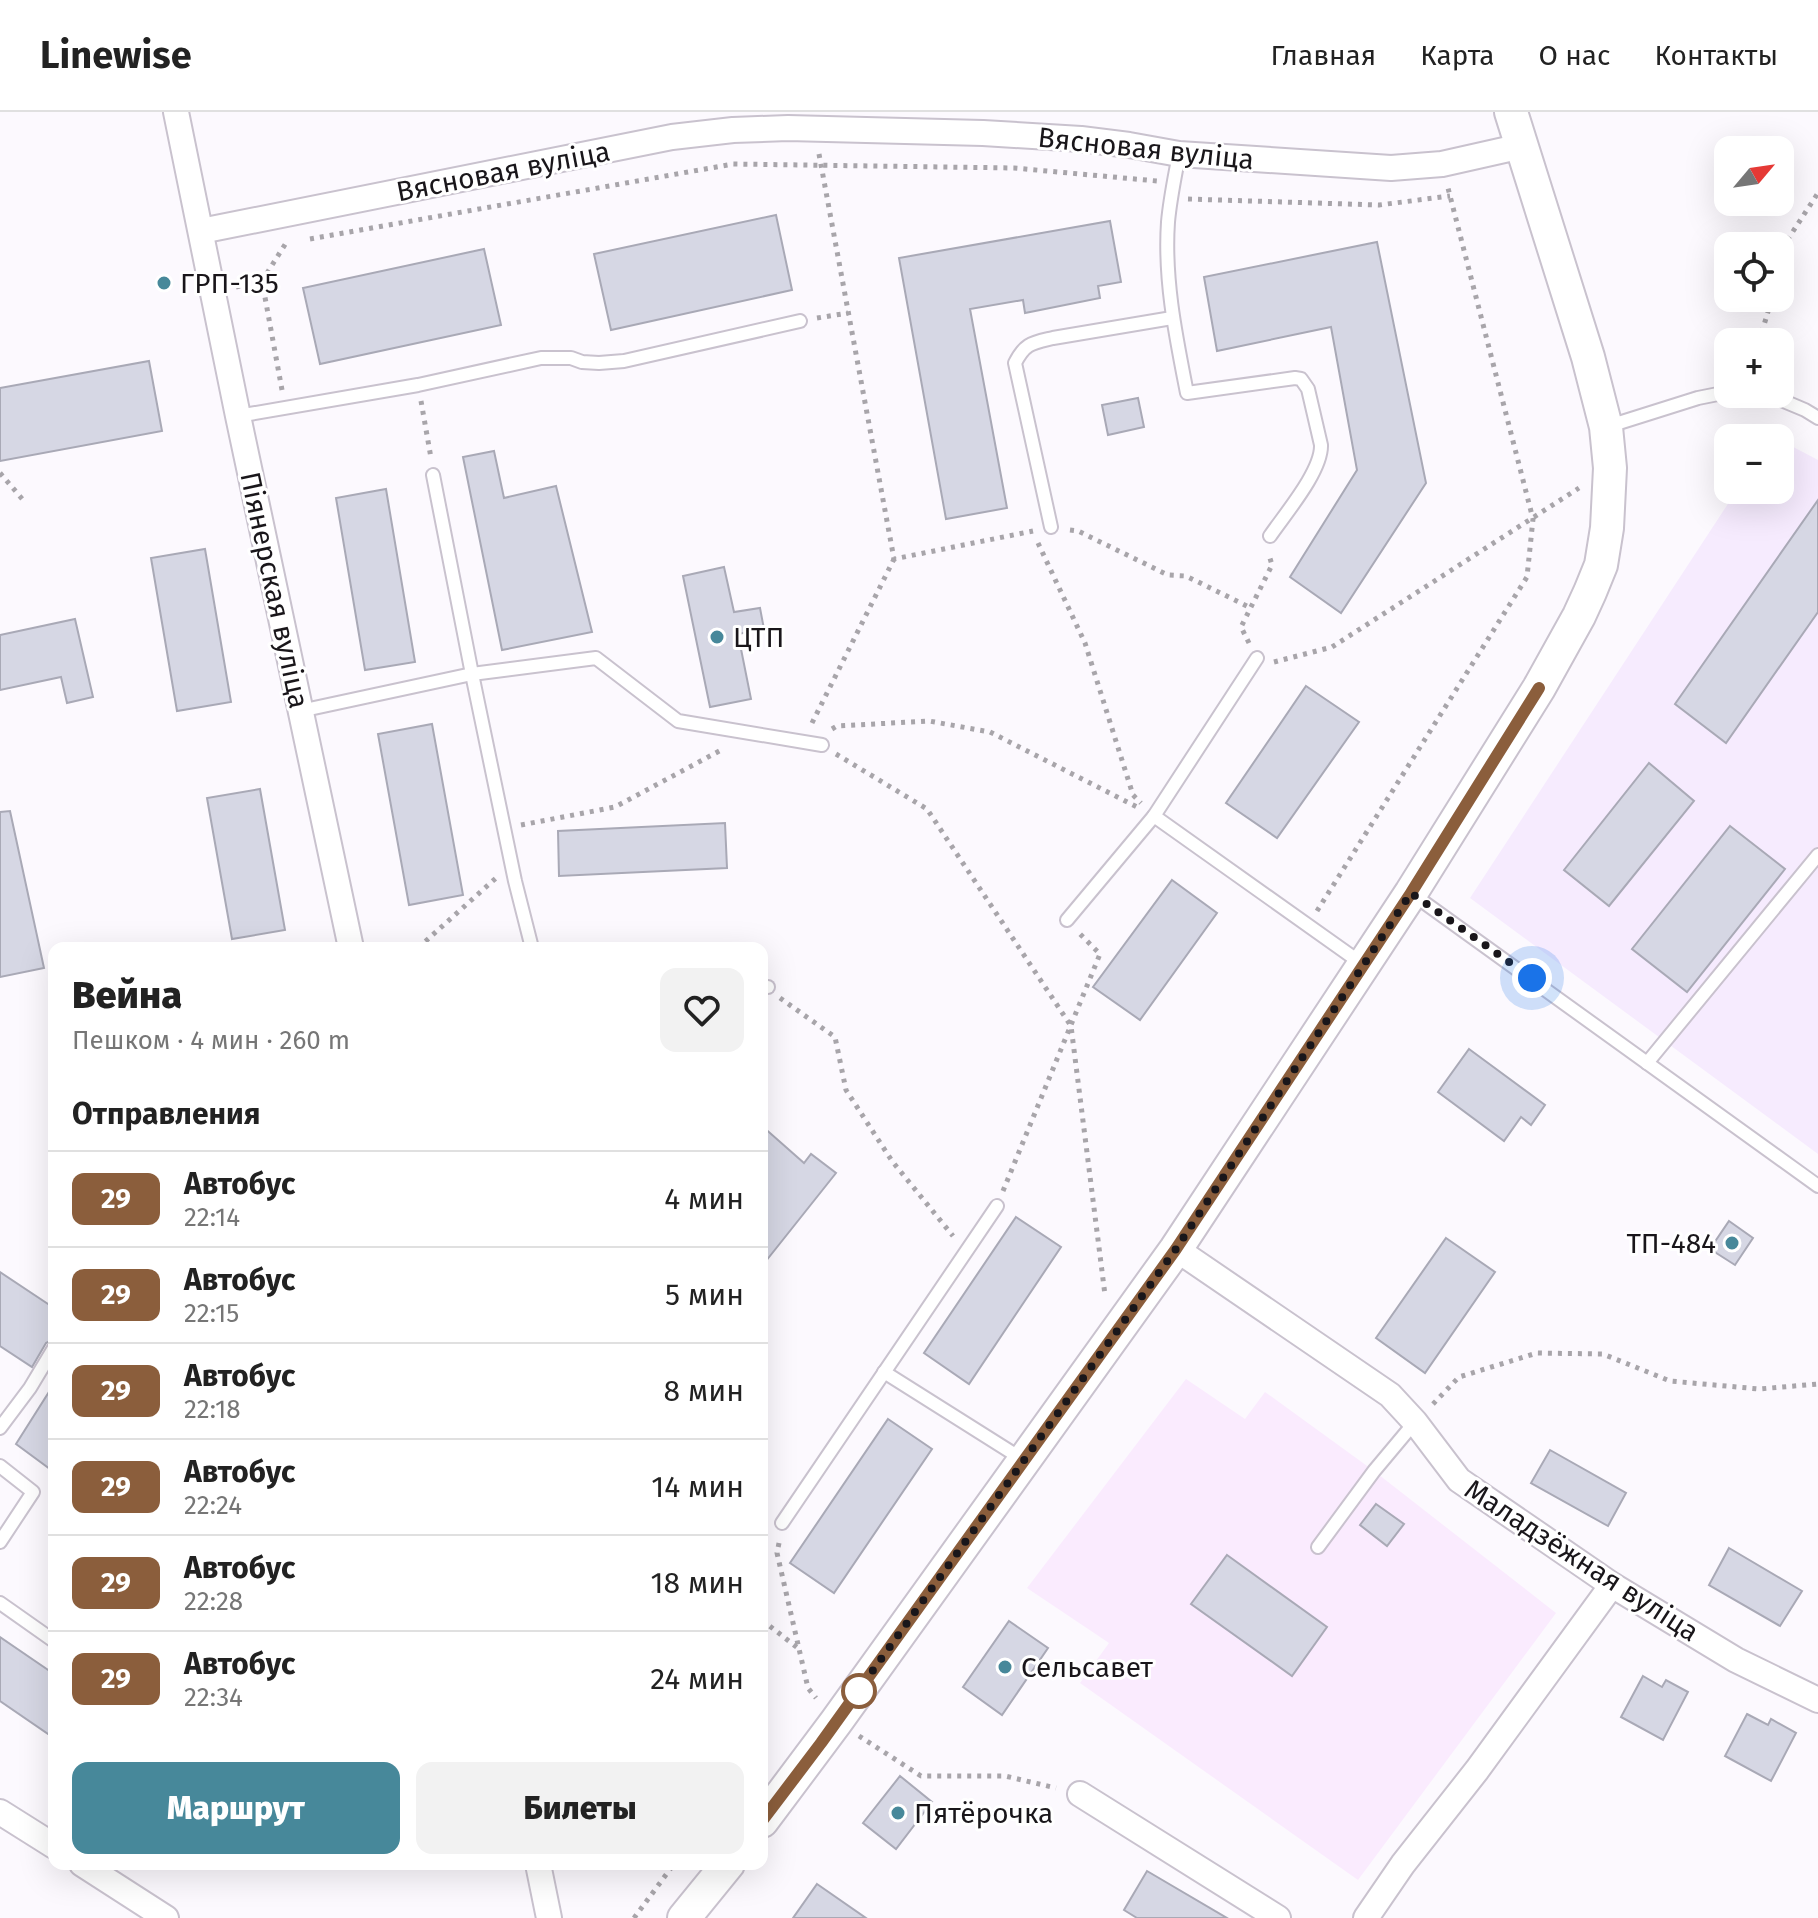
<!DOCTYPE html>
<html lang="ru">
<meta charset="utf-8">
<style>
:root{--surface:#fff;--page:#f2f2f2;--text:#222;--muted:#767676;--line:#e0e0e0;--accent:#47889a}
body{margin:0;font-family:"Fira Sans",sans-serif;background:var(--page);color:var(--text);height:100vh;display:flex;flex-direction:column;font-size:30px;white-space:nowrap}
*{box-sizing:border-box;margin:0}
p{font-size:26px;color:var(--muted)}
.icon{flex:none;width:44px;height:44px;fill:none;stroke:currentColor;stroke-width:2;stroke-linecap:round;stroke-linejoin:round}
.map{position:relative;flex:1;overflow:hidden}
.side{position:absolute;left:48px;top:830px;width:720px;height:928px;display:flex;flex-direction:column;background:var(--surface);border-radius:16px;box-shadow:0 8px 32px #0002}
.side>*{flex:none}
.badge{padding:0 16px;border-radius:12px;font-size:28px;line-height:52px}
.needle{width:52px;rotate:61deg}
.tools{position:absolute;left:1714px;top:24px;display:grid;gap:16px}
.tools a{display:grid;place-items:center;width:80px;height:80px;border-radius:16px;background:var(--surface);box-shadow:0 8px 32px #0002;font-size:40px}
.you{position:absolute;width:40px;height:40px;margin:-20px;border:6px solid #fff;border-radius:50%;background:#1a73e8;box-shadow:0 0 0 12px #1a73e833}
.map>.badge{position:absolute;translate:-50% -50%;box-shadow:0 0 0 4px #fff}
h2{padding:0 24px;font-size:30px;line-height:72px}
.round{display:grid;place-items:center;flex:none;width:84px;height:84px;border-radius:16px;background:var(--page)}
.head{display:flex;align-items:center;justify-content:space-between;height:136px;padding:0 24px}
h1{font-size:38px;font-weight:800;line-height:60px}
.primary-button{display:flex;gap:16px;margin-top:auto;padding:16px 24px}
.primary-button a{flex:1;height:92px;border-radius:16px;background:var(--accent);color:#fff;font-size:32px;font-weight:800;line-height:92px;text-align:center}
.primary-button a+a{background:var(--page);color:var(--text)}
ul{padding:0;list-style:none}
li{display:flex;align-items:center;gap:24px;height:96px;padding:0 24px;border-top:2px solid var(--line)}
li div{flex:1}
li b{display:block;font-size:30px}
li em{font-style:normal}
li .badge{min-width:88px;font-weight:700;text-align:center}
header{display:flex;align-items:center;gap:48px;box-sizing:border-box;height:112px;padding:0 40px;background:var(--surface);border-bottom:2px solid var(--line)}
header strong{font-size:38px}
nav{display:flex;gap:44px;margin-inline-start:auto;font-size:28px}
.map>svg:first-child{display:block}
.built{fill:#f6ebfe}
.education{fill:#faebfe}
.building{fill:#d6d7e4;stroke:#a9a9b6;stroke-width:2}
.lines{fill:none;stroke-linecap:round;stroke-linejoin:round}
.lane-casing{stroke:#c9c2ce;stroke-width:16}
.street-casing{stroke:#c9c2ce;stroke-width:28}
.secondary-casing{stroke:#c9c2ce;stroke-width:36}
.path{stroke:#a8a5aa;stroke-width:5;stroke-dasharray:4 6;stroke-linecap:butt}
.lane{stroke:#fff;stroke-width:12}
.street{stroke:#fff;stroke-width:24}
.secondary{stroke:#fff;stroke-width:32}
.line-casing{stroke:#fff;stroke-width:18}
.line{stroke:#8b5e3c;stroke-width:12}
.walk{stroke:#19161a;stroke-width:8;stroke-dasharray:0 14.4}
.poi-dot{fill:#47889a;stroke:#fff;stroke-width:3}
.stop-dot{fill:#fff;stroke:#8b5e3c;stroke-width:4}
.labels{text-anchor:middle;stroke-width:6;stroke-linejoin:round;paint-order:stroke}
.street-label{font-size:28px;fill:#19161a;stroke:#fff}
.poi-label{font-size:28px;fill:#19161a;stroke:#fff;text-anchor:start}
</style>
<header>
<strong>Linewise</strong>
<nav><a>Главная</a><a>Карта</a><a>О нас</a><a>Контакты</a></nav>
</header>
<div class="map">
<svg width="1818" height="1806" viewBox="0 0 1818 1806">
<rect width="100%" height="100%" fill="#fcf9fe"/>
<polygon class="built" points="1780,328 1818,348 1818,1042 1470,786 1737,378 1780,378"/>
<polygon class="education" points="1186,1267 1245,1307 1265,1280 1374,1359 1556,1501 1358,1768 1080,1571 1109,1531 1027,1476"/>
<g class="building">
<polygon points="776,103 792,178 611,218 594,142"/>
<polygon points="1110,109 1121,170 1098,174 1100,186 1025,201 1023,188 970,197 1007,396 946,407 899,146"/>
<polygon points="1377,130 1426,371 1341,501 1290,465 1357,358 1331,215 1217,239 1204,165"/>
<polygon points="484,137 501,213 320,252 303,176"/>
<polygon points="149,249 162,319 0,349 0,276"/>
<polygon points="1138,286 1144,315 1108,323 1102,293"/>
<polygon points="494,339 504,386 556,374 592,520 502,538 463,345"/>
<polygon points="386,377 415,550 365,558 336,386"/>
<polygon points="1818,388 1818,500 1726,631 1675,592"/>
<polygon points="205,437 231,590 177,599 151,446"/>
<polygon points="724,455 734,500 760,496 764,517 738,522 751,587 710,595 683,464"/>
<polygon points="75,507 93,585 67,591 61,565 0,578 0,523"/>
<polygon points="1306,574 1359,610 1277,726 1226,691"/>
<polygon points="432,612 463,783 409,793 378,622"/>
<polygon points="1649,651 1694,689 1609,794 1564,758"/>
<polygon points="260,677 285,818 232,827 207,686"/>
<polygon points="10,699 44,856 0,865 0,700"/>
<polygon points="725,711 727,756 559,764 558,719"/>
<polygon points="1730,714 1785,757 1687,880 1632,837"/>
<polygon points="1172,768 1217,801 1140,908 1093,875"/>
<polygon points="1469,937 1545,993 1531,1013 1521,1005 1504,1029 1438,980"/>
<polygon points="762,1014 804,1051 811,1042 836,1061 762,1154"/>
<polygon points="1016,1105 1061,1135 969,1272 924,1241"/>
<polygon points="1729,1109 1753,1126 1735,1153 1710,1137"/>
<polygon points="1446,1126 1495,1160 1425,1261 1376,1226"/>
<polygon points="0,1160 54,1196 54,1227 46,1231 32,1255 0,1234"/>
<polygon points="54,1272 54,1360 16,1332"/>
<polygon points="888,1307 932,1337 834,1481 790,1451"/>
<polygon points="1550,1338 1626,1381 1608,1414 1531,1371"/>
<polygon points="1376,1392 1404,1412 1387,1434 1360,1413"/>
<polygon points="1729,1436 1802,1479 1780,1514 1709,1473"/>
<polygon points="1227,1443 1327,1515 1292,1564 1191,1492"/>
<polygon points="1009,1509 1048,1536 1002,1603 963,1575"/>
<polygon points="0,1525 54,1562 54,1626 0,1589"/>
<polygon points="1643,1564 1662,1575 1666,1568 1688,1580 1663,1628 1621,1605"/>
<polygon points="1747,1602 1768,1613 1771,1607 1796,1621 1771,1669 1725,1644"/>
<polygon points="900,1664 932,1690 896,1737 863,1711"/>
<polygon points="1147,1759 1227,1806 1137,1806 1124,1798"/>
<polygon points="817,1772 866,1806 793,1806"/>
</g>
<g class="lines">
<g class="lane-casing">
<g id="lane">
<path d="M1179 42C1175 64 1170 87 1168 110 1164 168 1176 225 1187 281L1295 266 1301 267 1308 277 1321 333C1322 359 1285 402 1270 424"/>
<polyline points="1767,282 1805,298 1818,306"/>
<polyline points="238,304 418,273 541,246 571,246 582,250 599,251 624,249 800,209"/>
<polyline points="1606,315 1698,286 1728,280"/>
<polyline points="433,363 472,562 515,769 532,836"/>
<path d="M1051 415 1015 251C1025 231 1032 231 1053 226L1172 206"/>
<polyline points="300,599 472,562 596,546 678,609 822,633"/>
<polyline points="1154,704 1361,851"/>
<polyline points="1411,781 1818,1074"/>
<polyline points="1067,808 1154,704 1257,546"/>
<polyline points="762,875 768,875"/>
<polyline points="1647,951 1818,743"/>
<polyline points="884,1260 1022,1347"/>
<polyline points="0,1316 30,1276 54,1236"/>
<polyline points="0,1354 33,1380 0,1430"/>
<polyline points="782,1411 997,1094"/>
<polyline points="1318,1435 1374,1359 1415,1310"/>
<polyline points="0,1491 54,1529"/>
</g>
</g>
<g class="street-casing">
<g id="street">
<polyline points="176,0 238,304 351,836"/>
<polyline points="201,119 672,25 733,18 788,16 983,21 1081,27 1129,33 1179,42 1391,56 1442,52 1522,34"/>
<polyline points="1176,1137 1390,1283 1415,1310 1459,1368 1612,1473 1736,1548 1818,1588"/>
<polyline points="1080,1682 1278,1806"/>
<polyline points="0,1700 54,1734"/>
<polyline points="82,1752 166,1806"/>
<polyline points="538,1752 549,1806"/>
<polyline points="1366,1806 1403,1752 1477,1658 1612,1473"/>
</g>
</g>
<g class="secondary-casing">
<g id="secondary">
<polyline points="762,1709 836,1610 1176,1137 1411,781 1539,576 1579,504 1590,480 1601,453 1607,416 1610,356 1606,315 1588,245 1511,0"/>
<polyline points="684,1806 728,1752"/>
</g>
</g>
<g class="path">
<polyline points="819,42 894,447 1033,419"/>
<polyline points="1188,87 1379,93 1450,84"/>
<polyline points="310,127 733,52 1014,56 1157,69"/>
<polyline points="1780,157 1788,127 1818,81"/>
<polyline points="236,175 262,169"/>
<polyline points="817,206 848,201"/>
<polyline points="1759,230 1772,186"/>
<polyline points="282,278 262,169 286,131 289,131"/>
<polyline points="421,289 431,346"/>
<polyline points="0,361 24,389"/>
<polyline points="1070,418 1078,419 1168,463 1186,464 1251,496"/>
<polyline points="1038,431 1085,531 1133,683 1141,691"/>
<polyline points="1249,531 1241,515 1272,453 1269,443"/>
<polyline points="1274,550 1332,535 1579,376"/>
<polyline points="812,611 894,447"/>
<polyline points="832,617 837,614 929,609 990,620 1139,696"/>
<polyline points="836,642 927,697 1071,914 1105,1183"/>
<polyline points="521,713 615,695 723,637"/>
<polyline points="1317,799 1527,465 1533,407 1448,76"/>
<polyline points="418,836 496,766"/>
<polyline points="780,886 835,925 846,978 892,1049 953,1124"/>
<polyline points="1003,1079 1100,842 1079,821"/>
<polyline points="1433,1292 1459,1265 1537,1241 1603,1242 1670,1269 1759,1277 1818,1272"/>
<polyline points="779,1431 777,1441 808,1576 816,1586"/>
<polyline points="762,1508 799,1537"/>
<polyline points="859,1624 921,1664 1005,1664 1056,1676"/>
<polyline points="634,1806 674,1752"/>
</g>
<use href="#lane" class="lane"/>
<use href="#street" class="street"/>
<use href="#secondary" class="secondary"/>
</g>
<g class="lines">
<g class="line-casing">
<polyline id="line" points="762,1709 821,1631 1176,1137 1411,781 1539,576"/>
</g>
<use href="#line" class="line"/>
<polyline class="walk" points="859,1579 853,1586 1176,1137 1411,781 1532,866"/>
</g>
<g class="poi-dot">
<circle cx="164" cy="171" r="8"/>
<circle cx="717" cy="525" r="8"/>
<circle cx="1732" cy="1131" r="8"/>
<circle cx="1005" cy="1555" r="8"/>
<circle cx="898" cy="1701" r="8"/>
</g>
<circle class="stop-dot" cx="859" cy="1579" r="16"/>
<g class="labels">
<g class="street-label">
<text transform="translate(1146 36) rotate(6)" y="10">Вясновая вуліца</text>
<text transform="translate(503 59) rotate(-11)" y="10">Вясновая вуліца</text>
<text transform="translate(275 478) rotate(78)" y="10">Піянерская вуліца</text>
<text transform="translate(1582 1448) rotate(33)" y="10">Маладзёжная вуліца</text>
</g>
<g class="poi-label">
<text x="180" y="181">ГРП-135</text>
<text x="733" y="535">ЦТП</text>
<text x="1716" y="1141" text-anchor="end">ТП-484</text>
<text x="1021" y="1565">Сельсавет</text>
<text x="914" y="1711">Пятёрочка</text>
</g>
</g>
</svg>
<div class="tools">
<a><svg class="needle" viewBox="-14 -14 28 28"><path d="M0-13l5 13h-10z" fill="#e53935"/><path d="M0 13l5-13h-10z" fill="#767676"/></svg></a>
<a><svg class="icon" aria-label="locate" viewBox="0 0 24 24"><circle cx="12" cy="12" r="6"/><path d="M12 2v4M12 18v4M2 12h4M18 12h4"/></svg></a>
<a>+</a>
<a>−</a>
</div>
<div class="you" style="left:1532px;top:866px"></div>
<section class="side">
<div class="head"><div><h1>Вейна</h1><p>Пешком · 4 мин · 260 m</p></div><a class="round"><svg class="icon" aria-label="heart" viewBox="0 0 24 24"><path d="M12 20l-8-8c-3-5 5-10 8-4 3-6 11-1 8 4z"/></svg></a></div>
<h2>Отправления</h2>
<ul>
<li><span class="badge" style="background:#8b5e3c;color:#fff">29</span><div><b>Автобус</b><p>22:14</p></div><em>4 мин</em></li>
<li><span class="badge" style="background:#8b5e3c;color:#fff">29</span><div><b>Автобус</b><p>22:15</p></div><em>5 мин</em></li>
<li><span class="badge" style="background:#8b5e3c;color:#fff">29</span><div><b>Автобус</b><p>22:18</p></div><em>8 мин</em></li>
<li><span class="badge" style="background:#8b5e3c;color:#fff">29</span><div><b>Автобус</b><p>22:24</p></div><em>14 мин</em></li>
<li><span class="badge" style="background:#8b5e3c;color:#fff">29</span><div><b>Автобус</b><p>22:28</p></div><em>18 мин</em></li>
<li><span class="badge" style="background:#8b5e3c;color:#fff">29</span><div><b>Автобус</b><p>22:34</p></div><em>24 мин</em></li>
</ul>
<div class="primary-button"><a>Маршрут</a><a>Билеты</a></div>
</section>
</div>
